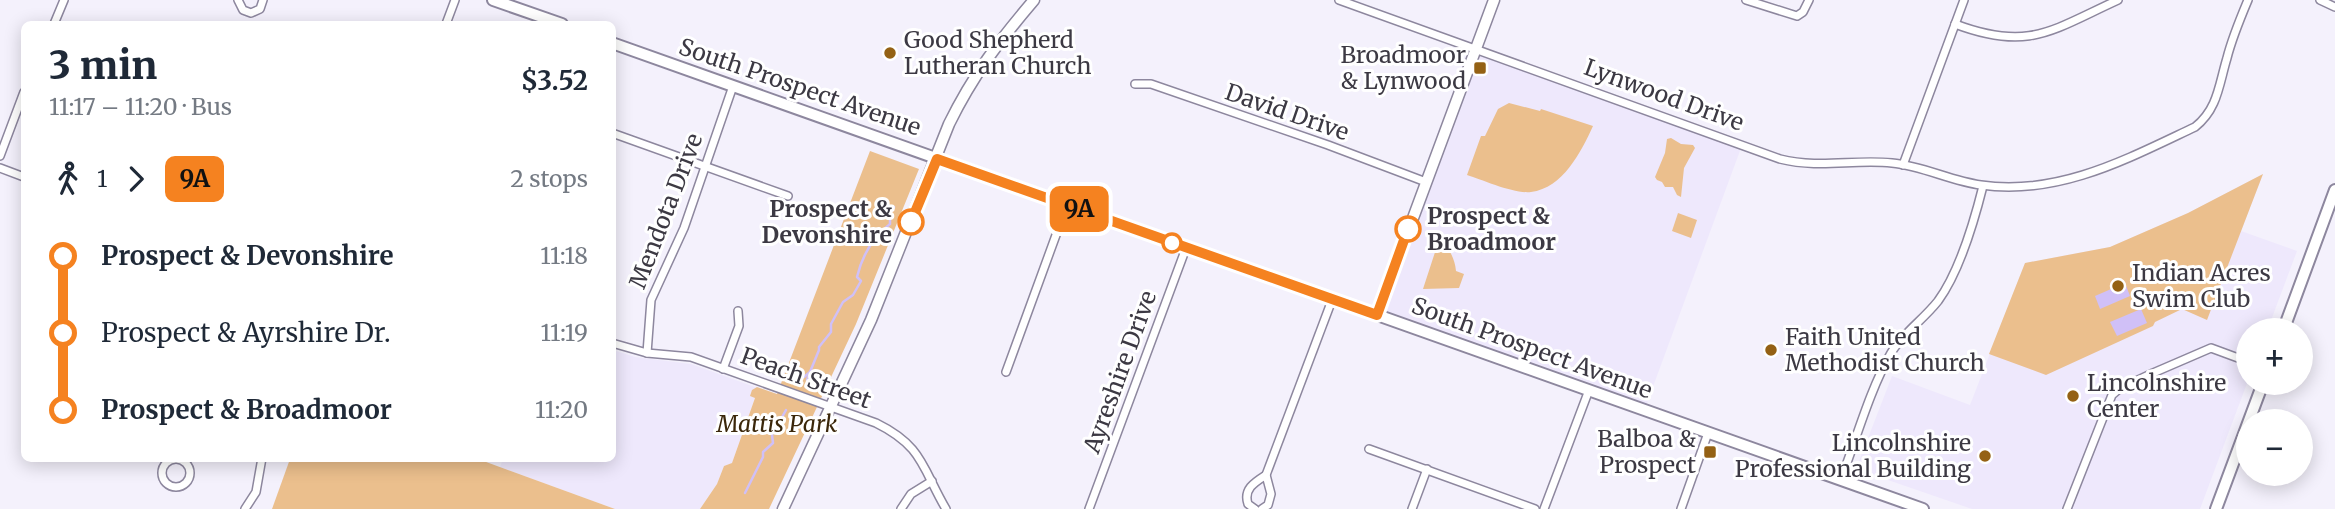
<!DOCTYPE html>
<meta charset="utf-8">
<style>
:root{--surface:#fff;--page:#f6f6f7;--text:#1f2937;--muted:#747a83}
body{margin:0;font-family:Merriweather,serif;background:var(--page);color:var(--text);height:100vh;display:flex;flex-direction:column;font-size:26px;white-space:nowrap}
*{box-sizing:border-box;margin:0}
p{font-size:23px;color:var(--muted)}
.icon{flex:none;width:38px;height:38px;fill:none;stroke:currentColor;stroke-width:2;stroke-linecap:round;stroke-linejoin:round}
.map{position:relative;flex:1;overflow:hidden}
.panel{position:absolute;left:21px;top:21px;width:595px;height:441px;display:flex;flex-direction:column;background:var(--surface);border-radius:10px;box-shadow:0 4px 18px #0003}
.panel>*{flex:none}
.badge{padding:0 14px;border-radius:10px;font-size:24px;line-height:46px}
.controls{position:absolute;left:2236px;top:318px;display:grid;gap:14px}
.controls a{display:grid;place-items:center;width:77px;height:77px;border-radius:50%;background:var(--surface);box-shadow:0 4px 18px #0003;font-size:35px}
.map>.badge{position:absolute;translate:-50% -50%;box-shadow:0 0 0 4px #fff}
.legs{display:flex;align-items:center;gap:10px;height:77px;padding:0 28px;font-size:23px}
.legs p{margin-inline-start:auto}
.summary{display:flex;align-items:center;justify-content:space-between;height:119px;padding:0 28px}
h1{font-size:38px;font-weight:800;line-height:52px}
ul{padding:0 28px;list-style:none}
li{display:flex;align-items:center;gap:24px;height:77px;font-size:26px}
li i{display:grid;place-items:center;width:10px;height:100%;margin:0 9px;background:currentColor}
li i::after{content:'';width:18px;height:18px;margin:-9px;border:5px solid;border-radius:50%;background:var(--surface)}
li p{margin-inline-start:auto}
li:first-child i{background:linear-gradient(#0000 50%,currentColor 0)}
li:last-child i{background:linear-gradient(currentColor 50%,#0000 0)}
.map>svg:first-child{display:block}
.built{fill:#eee8fc}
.green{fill:#ebbf8d}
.water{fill:#d0c0f7}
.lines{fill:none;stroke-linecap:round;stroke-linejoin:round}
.stream{stroke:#d0c0f7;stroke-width:2.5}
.minor-casing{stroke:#8d879e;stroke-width:10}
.tertiary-casing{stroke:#8d879e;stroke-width:13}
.secondary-casing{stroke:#8d879e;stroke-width:14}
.minor{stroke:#fff;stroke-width:7}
.tertiary{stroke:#fff;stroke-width:10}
.secondary{stroke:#fff;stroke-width:10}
.line-1-casing{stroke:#fff;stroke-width:16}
.line-1{stroke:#f58220;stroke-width:10}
.poi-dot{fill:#946114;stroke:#fff;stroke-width:2.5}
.stop-1-dot{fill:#fff;stroke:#f58220;stroke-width:3.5}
.labels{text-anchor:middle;stroke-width:6;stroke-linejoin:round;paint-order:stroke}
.poi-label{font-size:23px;fill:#3c3943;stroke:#fff;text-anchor:start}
.street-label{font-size:23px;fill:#3c3943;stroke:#fff}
.stop-label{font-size:23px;font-weight:bold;fill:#3c3943;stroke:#fff;text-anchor:end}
.park-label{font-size:23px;font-style:italic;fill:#3b270b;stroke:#fff}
</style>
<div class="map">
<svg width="2335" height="509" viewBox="0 0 2335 509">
<rect width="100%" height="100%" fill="#f4f1fc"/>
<g class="built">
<polygon points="1478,55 1741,148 1644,411 1381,314"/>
<polygon points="2263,174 2241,231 2297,251 2267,331 2249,331 2249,378 2200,509 1972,509 1856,469 1892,376 1970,405 2025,263 2110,247 2188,213"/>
<polygon points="613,350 635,357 691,364 777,395 755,398 732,463 724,466 717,484 700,509 615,509 500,467 503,459 612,458"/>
</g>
<g class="green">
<path d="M1509 103 1540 111 1541 109 1593 126C1581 152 1563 188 1531 192 1514 194 1483 180 1467 175L1481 136H1485L1498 109Z"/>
<polygon points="1671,138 1681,144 1693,145 1695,148 1684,168 1681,197 1677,195 1673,187 1665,187 1662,182 1657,180 1655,177 1665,153 1667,139"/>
<polygon points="870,151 919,169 856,324 769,509 700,509 717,484 724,466 732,463 755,398 750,396 752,390 757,387 777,394"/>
<polygon points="2263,174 2207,320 2182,309 2155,322 2153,326 2046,375 1989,354 2025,263 2110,247 2188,213"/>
<polygon points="1678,213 1697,220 1691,238 1672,231"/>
<path d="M1440 242 1445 243C1451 253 1455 260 1456 271L1464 274 1459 288 1423 289 1438 243Z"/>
<polygon points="290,459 478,459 615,509 272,509"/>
</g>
<g class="water">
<polygon points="2125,283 2130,296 2100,309 2095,296"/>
<polygon points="2141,309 2147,323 2117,336 2110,322"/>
</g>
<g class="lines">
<g class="stream">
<path d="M804 377 810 372 819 350V347L831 332V324L843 302 853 295 861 281 857 277C862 256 872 238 890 224V213L894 207"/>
<polyline points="807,380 810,372"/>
<polyline points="745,493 763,457 763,452 773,443 772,435 786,410"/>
</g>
<g class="minor-casing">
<g id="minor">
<polyline points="238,0 243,10 251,13 260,9 263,0"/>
<path d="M1339 0 1780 159C1821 169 1852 159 1892 163 1923 166 1951 181 1981 185 2059 196 2127 159 2195 127 2218 109 2219 84 2227 58 2232 38 2240 19 2248 0"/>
<polyline points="1746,0 1797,16 1803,12 1809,0"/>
<polyline points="2320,0 2335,7"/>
<polyline points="54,24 64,0"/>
<polyline points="446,24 455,0"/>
<path d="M1955 24C2029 52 2052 30 2118 0"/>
<polyline points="1135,84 1151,84 1328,145 1426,182"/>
<polyline points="612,133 788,196"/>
<polyline points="0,156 24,92"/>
<polyline points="1903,165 1964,0"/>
<polyline points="0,168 24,177"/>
<path d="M612 343 647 353 691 357 876 423C923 446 922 468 946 509"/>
<polyline points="647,353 651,300 684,228 733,86"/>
<polyline points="723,369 739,326 738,311"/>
<polyline points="1006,372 1067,205"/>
<polyline points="1369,449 1535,509"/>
<circle cx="176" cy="473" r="14"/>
<polyline points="1266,475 1332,300"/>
<path d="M1841 479C1856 440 1870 389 1891 353 1903 333 1923 320 1938 301 1960 271 1974 222 1983 186"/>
<polyline points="245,509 256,492 262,458"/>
<polyline points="901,509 911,494 932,481"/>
<polyline points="1089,509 1186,248"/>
<path d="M1255 509 1248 504C1243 489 1255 482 1266 475L1271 494 1268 505 1262 509"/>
<polyline points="1412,509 1427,469"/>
<polyline points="1544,509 1589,390"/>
<polyline points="1681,509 1708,433"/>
<polyline points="2067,509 2112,395 2119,389 2153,373 2211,348 2249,362"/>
</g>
</g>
<g class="tertiary-casing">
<g id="tertiary">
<polyline points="1377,315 1494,0"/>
<path d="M783 509 871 320 949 124C973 75 999 41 1034 0"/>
</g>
</g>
<g class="secondary-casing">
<g id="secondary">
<polyline points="493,0 562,24"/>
<polyline points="612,43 1923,509"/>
<polyline points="2283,331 2335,190"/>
<polyline points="2216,509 2263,383"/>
</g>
</g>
<use href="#minor" class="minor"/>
<use href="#tertiary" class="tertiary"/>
<use href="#secondary" class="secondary"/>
</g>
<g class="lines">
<g class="line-1-casing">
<polyline id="line-1" points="911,222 937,159 1377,315 1408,229"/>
</g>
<use href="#line-1" class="line-1"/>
</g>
<g class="poi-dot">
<circle cx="890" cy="53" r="7"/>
<rect x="1473" y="61" width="14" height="14" rx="3.5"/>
<circle cx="2118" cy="286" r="7"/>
<circle cx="1771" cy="350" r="7"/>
<circle cx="2073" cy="396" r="7"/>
<rect x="1703" y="445" width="14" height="14" rx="3.5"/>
<circle cx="1985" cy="456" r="7"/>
</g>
<g class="stop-1-dot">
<circle cx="911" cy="222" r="12"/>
<circle cx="1408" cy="229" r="12"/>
<circle cx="1172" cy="243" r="9"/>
</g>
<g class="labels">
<g class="poi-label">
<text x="904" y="48">Good Shepherd<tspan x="904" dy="26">Lutheran Church</tspan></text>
<text x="1466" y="63" text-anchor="end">Broadmoor<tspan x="1466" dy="26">&amp; Lynwood</tspan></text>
<text x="2132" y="281">Indian Acres<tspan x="2132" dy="26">Swim Club</tspan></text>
<text x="1785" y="345">Faith United<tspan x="1785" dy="26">Methodist Church</tspan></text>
<text x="2087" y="391">Lincolnshire<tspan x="2087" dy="26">Center</tspan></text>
<text x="1696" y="447" text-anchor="end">Balboa &amp;<tspan x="1696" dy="26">Prospect</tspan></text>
<text x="1971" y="451" text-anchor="end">Lincolnshire<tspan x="1971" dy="26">Professional Building</tspan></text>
</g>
<g class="street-label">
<text transform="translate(800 87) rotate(19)" y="8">South Prospect Avenue</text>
<text transform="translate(1664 95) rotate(20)" y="8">Lynwood Drive</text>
<text transform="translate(1287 112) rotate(19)" y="8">David Drive</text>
<text transform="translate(666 211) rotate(-69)" y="8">Mendota Drive</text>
<text transform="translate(1532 348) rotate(20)" y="8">South Prospect Avenue</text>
<text transform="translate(1120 372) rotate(-70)" y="8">Ayreshire Drive</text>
<text transform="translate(806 378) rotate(20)" y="8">Peach Street</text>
</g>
<g class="stop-label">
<text x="892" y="217">Prospect &amp;<tspan x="892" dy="26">Devonshire</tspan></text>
<text x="1427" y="224" text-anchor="start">Prospect &amp;<tspan x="1427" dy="26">Broadmoor</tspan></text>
</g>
<g class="park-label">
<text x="777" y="432">Mattis Park</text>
</g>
</g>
</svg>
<div class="controls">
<a>+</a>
<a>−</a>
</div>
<b class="badge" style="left:1079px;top:209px;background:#f58220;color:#111">9A</b>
<section class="panel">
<div class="summary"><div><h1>3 min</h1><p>11:17 – 11:20 · Bus</p></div><b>$3.52</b></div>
<div class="legs"><svg class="icon" aria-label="walk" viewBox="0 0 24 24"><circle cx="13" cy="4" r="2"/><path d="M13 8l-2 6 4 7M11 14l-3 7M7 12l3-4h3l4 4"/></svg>1<svg class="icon" aria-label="forward" viewBox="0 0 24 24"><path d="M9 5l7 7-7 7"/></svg><b class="badge" style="background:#f58220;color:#111">9A</b><p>2 stops</p></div>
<ul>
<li><i style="color:#f58220"></i><b>Prospect &amp; Devonshire</b><p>11:18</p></li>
<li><i style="color:#f58220"></i><span>Prospect &amp; Ayrshire Dr.</span><p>11:19</p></li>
<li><i style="color:#f58220"></i><b>Prospect &amp; Broadmoor</b><p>11:20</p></li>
</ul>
</section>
</div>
